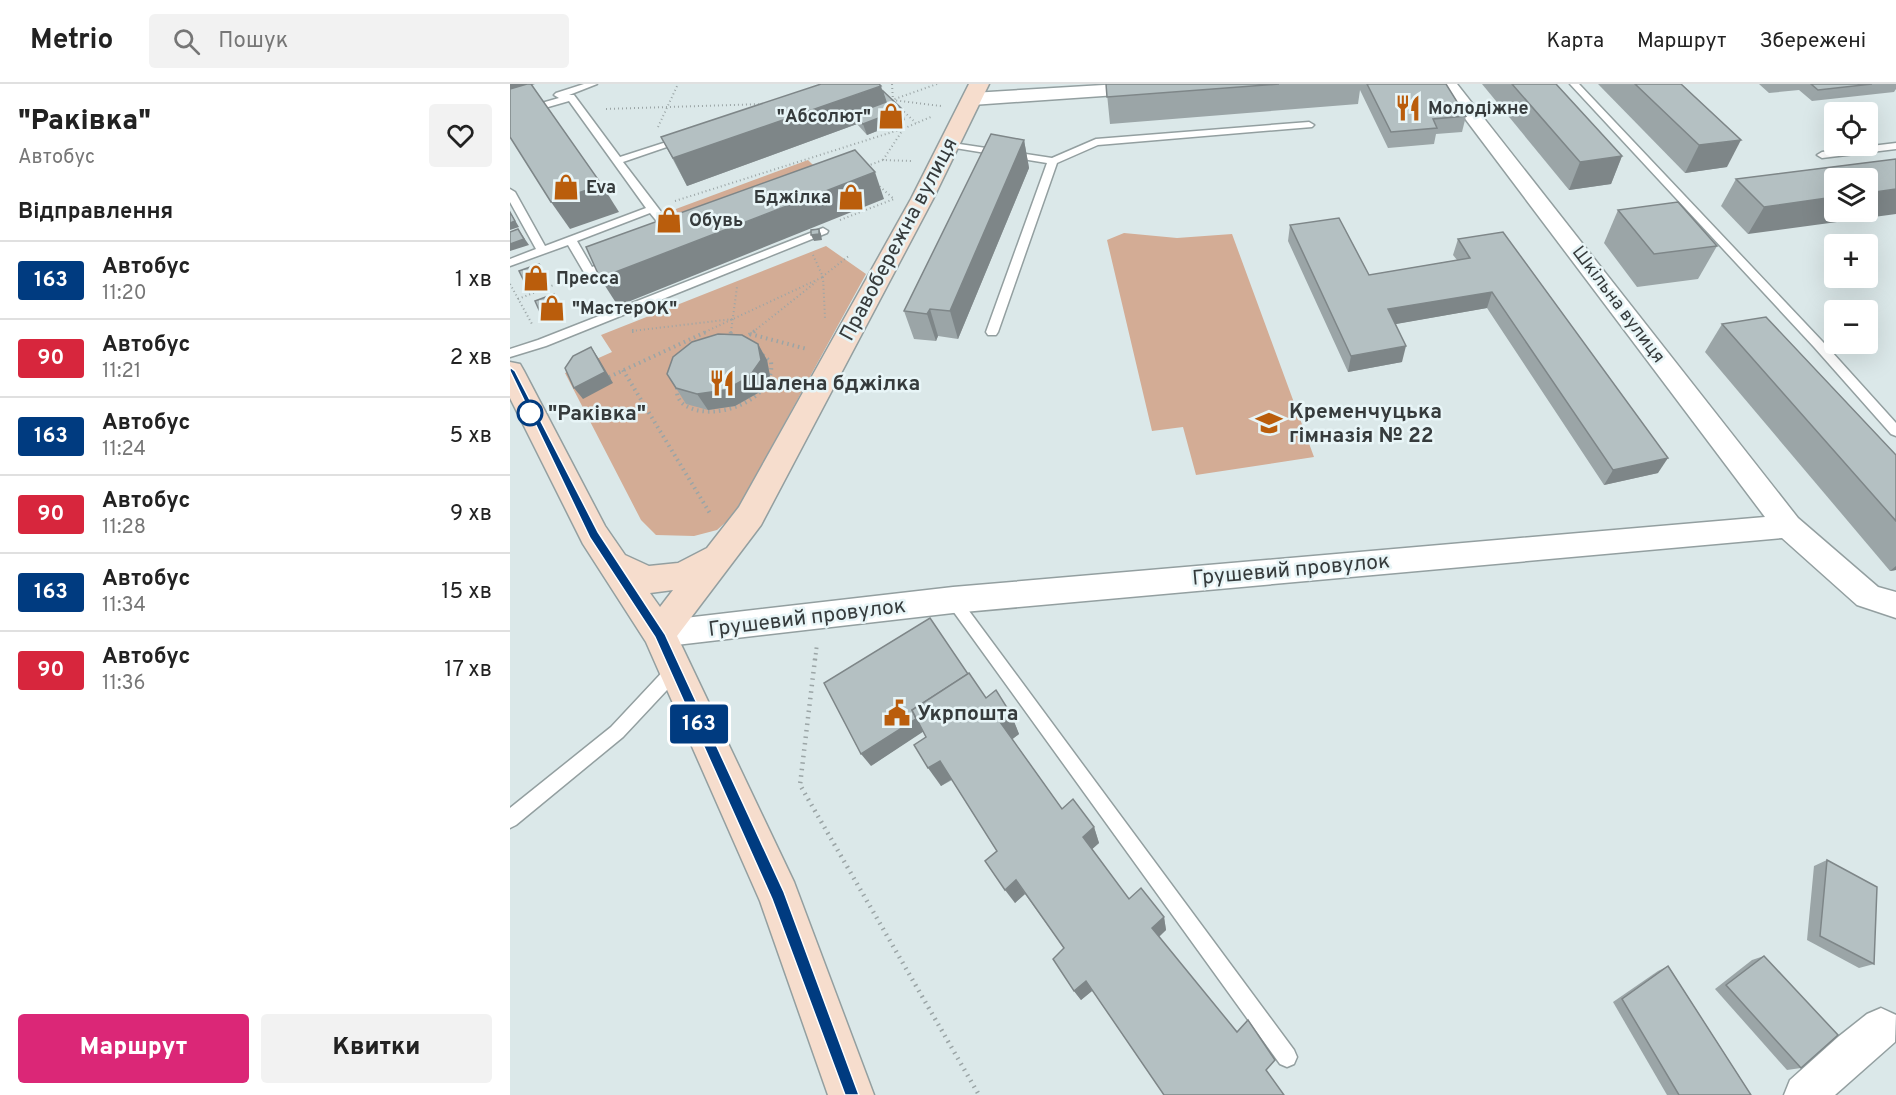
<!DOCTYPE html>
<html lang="uk">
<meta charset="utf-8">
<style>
:root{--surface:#fff;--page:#f2f2f2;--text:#222;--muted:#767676;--line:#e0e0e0;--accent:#db2777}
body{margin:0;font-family:Overpass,sans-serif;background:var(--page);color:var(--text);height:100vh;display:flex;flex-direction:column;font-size:22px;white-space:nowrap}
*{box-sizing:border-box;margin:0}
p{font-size:20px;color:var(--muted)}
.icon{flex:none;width:33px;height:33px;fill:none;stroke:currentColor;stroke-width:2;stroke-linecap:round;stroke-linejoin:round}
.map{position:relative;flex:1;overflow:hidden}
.side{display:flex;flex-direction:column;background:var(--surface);width:510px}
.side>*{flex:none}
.badge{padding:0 12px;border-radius:4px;font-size:21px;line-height:39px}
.fabs{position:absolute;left:1314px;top:18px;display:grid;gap:12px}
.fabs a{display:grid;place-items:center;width:54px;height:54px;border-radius:6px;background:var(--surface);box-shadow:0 6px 24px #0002;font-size:30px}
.map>.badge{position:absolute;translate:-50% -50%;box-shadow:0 0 0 3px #fff}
h2{padding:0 18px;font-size:22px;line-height:54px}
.round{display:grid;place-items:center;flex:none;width:63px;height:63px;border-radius:6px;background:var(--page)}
.summary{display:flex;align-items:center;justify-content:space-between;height:102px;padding:0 18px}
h1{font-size:28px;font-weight:800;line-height:45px}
.primary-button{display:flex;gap:12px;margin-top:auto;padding:12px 18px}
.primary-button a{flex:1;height:69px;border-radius:6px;background:var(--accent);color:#fff;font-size:24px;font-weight:800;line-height:69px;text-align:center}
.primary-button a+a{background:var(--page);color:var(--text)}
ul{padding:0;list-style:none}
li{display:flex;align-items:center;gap:18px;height:78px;padding:0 18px;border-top:2px solid var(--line)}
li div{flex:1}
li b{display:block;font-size:22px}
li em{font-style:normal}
li .badge{min-width:66px;font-weight:700;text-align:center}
header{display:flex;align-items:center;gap:36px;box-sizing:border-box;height:84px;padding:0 30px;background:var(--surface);border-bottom:2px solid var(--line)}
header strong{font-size:28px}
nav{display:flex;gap:33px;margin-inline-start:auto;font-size:21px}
.search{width:420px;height:54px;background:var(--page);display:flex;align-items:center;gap:15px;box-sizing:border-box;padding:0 21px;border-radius:6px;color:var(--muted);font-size:22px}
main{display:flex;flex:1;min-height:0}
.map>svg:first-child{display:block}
.green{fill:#d3ac95}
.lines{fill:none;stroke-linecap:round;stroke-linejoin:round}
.lane-casing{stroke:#939fa0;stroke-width:3}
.street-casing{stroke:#939fa0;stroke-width:3}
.secondary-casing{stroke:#939fa0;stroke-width:3}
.path-far2{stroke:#9ba5a6;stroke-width:2;stroke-dasharray:1 3;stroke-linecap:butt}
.path-far1{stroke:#9ba5a6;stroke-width:4;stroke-dasharray:1.5 4;stroke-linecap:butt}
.path{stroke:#9ba5a6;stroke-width:4.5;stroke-dasharray:1.5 5;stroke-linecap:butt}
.lane{fill:#fff;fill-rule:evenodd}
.street{fill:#fff;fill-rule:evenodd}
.secondary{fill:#f6ddcd;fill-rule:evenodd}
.wall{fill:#9ba5a7}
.shaded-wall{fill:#7e8688}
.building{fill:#b4c0c2;stroke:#7e8688;stroke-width:1.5}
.line{fill:#003b80;stroke:#fff;stroke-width:1.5}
.stop-dot{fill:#fff;stroke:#003b80;stroke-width:3}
.labels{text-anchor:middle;stroke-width:5;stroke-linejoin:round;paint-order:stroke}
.far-poi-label{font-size:18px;font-weight:bold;fill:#363b3c;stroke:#e8f5f7;text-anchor:start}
.far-street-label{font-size:18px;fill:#363b3c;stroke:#e8f5f7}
.street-label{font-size:21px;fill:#363b3c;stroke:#e8f5f7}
.poi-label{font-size:21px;font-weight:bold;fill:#363b3c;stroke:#e8f5f7;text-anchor:start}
.stop-label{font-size:21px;font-weight:bold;fill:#363b3c;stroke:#e8f5f7;text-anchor:start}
</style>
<header>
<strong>Metrio</strong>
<div class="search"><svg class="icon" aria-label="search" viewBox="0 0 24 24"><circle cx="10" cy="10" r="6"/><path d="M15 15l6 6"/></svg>Пошук</div>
<nav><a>Карта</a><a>Маршрут</a><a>Збережені</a></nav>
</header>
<main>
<section class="side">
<div class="summary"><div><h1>&quot;Раківка&quot;</h1><p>Автобус</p></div><a class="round"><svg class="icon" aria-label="heart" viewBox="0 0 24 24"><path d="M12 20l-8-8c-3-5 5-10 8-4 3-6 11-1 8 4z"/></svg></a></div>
<h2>Відправлення</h2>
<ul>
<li><span class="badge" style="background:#003b80;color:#fff">163</span><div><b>Автобус</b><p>11:20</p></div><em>1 хв</em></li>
<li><span class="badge" style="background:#d7263d;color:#fff">90</span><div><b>Автобус</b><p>11:21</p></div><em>2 хв</em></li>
<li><span class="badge" style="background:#003b80;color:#fff">163</span><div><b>Автобус</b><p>11:24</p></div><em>5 хв</em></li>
<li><span class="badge" style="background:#d7263d;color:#fff">90</span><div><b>Автобус</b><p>11:28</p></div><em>9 хв</em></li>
<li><span class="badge" style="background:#003b80;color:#fff">163</span><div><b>Автобус</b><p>11:34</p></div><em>15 хв</em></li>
<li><span class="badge" style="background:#d7263d;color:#fff">90</span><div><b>Автобус</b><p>11:36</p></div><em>17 хв</em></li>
</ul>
<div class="primary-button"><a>Маршрут</a><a>Квитки</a></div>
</section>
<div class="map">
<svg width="1386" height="1011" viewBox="0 0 1386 1011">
<rect width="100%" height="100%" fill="#dbe8e9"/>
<g class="green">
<polygon points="298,76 319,97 166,154 147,132"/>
<polygon points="614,149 667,154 722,150 804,373 686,391 673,343 642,347 597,156"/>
<polygon points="316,162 356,190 225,430 207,446 184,452 146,451 131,436 55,289 102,268 91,251"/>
</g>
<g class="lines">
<g class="lane-casing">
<g id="lane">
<polygon points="74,0 87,0 59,11 64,11 110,73 172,53 180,55 113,78 168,150 167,152 159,152 140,129 67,157 82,183 104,175 110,178 83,190 75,190 58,161 0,182 0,175 26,165 0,118 0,105 5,108 35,162 136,124 59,17 0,34 0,28 49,14 44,11 46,9"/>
<polygon points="1060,0 1069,0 1312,257 1386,339 1386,352 1381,350 1304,263"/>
<polygon points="799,38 804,41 802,43 588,61 547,79 488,248 486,251 478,251 476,248 537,79 439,63 434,60 436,58 542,74 586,55"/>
<polygon points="1386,59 1386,65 1312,74 1307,71 1312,68"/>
<polygon points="313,144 318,147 317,149 36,262 0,273 0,265 28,256"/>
<polygon points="443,510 448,512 784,966 787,973 784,980 777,983 770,980 438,520 435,516 438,512"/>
<polygon points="165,579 171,581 173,586 171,591 113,653 6,741 0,744 0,724 101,643 159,581"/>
</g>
</g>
<g class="street-casing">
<g id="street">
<polygon points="610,0 703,0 700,4 694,5 462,21 456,19 453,15 456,11 462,9"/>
<polygon points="929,0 947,0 1288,434 1368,503 1386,508 1386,534 1347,521 1272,454 443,529 149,563 138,559 133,550 138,541 149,537 443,503 1255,433"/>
<polygon points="1371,924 1386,931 1385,958 1325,1011 1274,1011 1280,996 1328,953 1357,930"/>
</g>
</g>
<g class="secondary-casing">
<path id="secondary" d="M459 0H479L423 115 251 441 167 552 284 798 364 1011H318L250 817 136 558 73 460 0 314V278L10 280 14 287 95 442 115 471 139 482 168 479 197 464 229 423 401 115ZM163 506 150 523 140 509Z"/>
</g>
<g class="path-far2">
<polyline points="382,0 383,17"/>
<polyline points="427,0 382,16 431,22"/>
<polyline points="96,25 253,20"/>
<polyline points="391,25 406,39"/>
<polyline points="148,43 168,0"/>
<polyline points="373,76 394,44"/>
<polyline points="357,82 373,76 402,77"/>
<polyline points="165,117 395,44 423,32"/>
<polyline points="330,136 384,115 368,101"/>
<polyline points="303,171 313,193 315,234"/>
<polyline points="312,193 340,171"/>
<polyline points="0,200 22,240"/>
<polyline points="8,215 59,195"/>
<polyline points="122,247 223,235"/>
<polyline points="195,248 313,193"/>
<polyline points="221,248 227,203"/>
<polyline points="243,248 306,198"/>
</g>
<g class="path-far1">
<polyline points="122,247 125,247"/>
<polyline points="240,250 297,265"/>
<polyline points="239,251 245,247"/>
<polyline points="220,255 221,247"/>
<path d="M227 263 250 269 261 278C266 315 208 338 178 323 171 320 166 313 167 305 169 276 204 267 227 263Z"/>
<polyline points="113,286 201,431"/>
<polyline points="99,293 198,247"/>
<polyline points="305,576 307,560"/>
</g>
<polyline class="path" points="305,575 290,701 469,1011"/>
<use href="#lane" class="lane"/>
<use href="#street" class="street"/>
<use href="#secondary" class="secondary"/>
</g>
<g class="wall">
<polygon points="596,0 936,0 956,32 952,48 926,50 924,60 878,64 850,6 848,20 600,40"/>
<polygon points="972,0 1046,0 1112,72 1101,100 1059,106"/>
<polygon points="1088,0 1171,0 1217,83 1175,89"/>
<polygon points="1249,0 1386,0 1386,5 1384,8 1302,17 1289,6 1259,9"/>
<polygon points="372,6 395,36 357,51 347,40 177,102 151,53"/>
<polygon points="514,56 519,84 448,255 428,252 426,257 404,255 394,227"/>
<polygon points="1386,75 1238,150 1211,122 1226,95"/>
<polygon points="1108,126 1207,162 1188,195 1127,203 1094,159"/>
<polygon points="780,141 859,191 947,176 943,171 948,155 1148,389 1094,401 977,224 885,240 892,278 838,288 778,157"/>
<polygon points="1212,240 1386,371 1386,486 1380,487 1195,268"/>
<polygon points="248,260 257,276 260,292 248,309 225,322 198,326 176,320 166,304"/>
<polygon points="458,590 476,614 501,630 509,650 502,655 552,725 584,743 589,759 582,765 619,815 654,833 656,846 649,853 727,948 761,981 582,907 571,916 564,907 554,864 515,810 505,819 487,767 442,696 431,702 416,653 413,647 361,682"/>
<polygon points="1317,776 1364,880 1349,884 1297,856 1304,782"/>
<polygon points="1254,872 1291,984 1277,986 1205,905 1242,876"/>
<polygon points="1158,882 1241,1011 1157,1011 1103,918 1148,887"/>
</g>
<g class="shaded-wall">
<polygon points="0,0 25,0 0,8"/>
<polygon points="371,2 379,29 344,30 347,40 177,102 163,74"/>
<polygon points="392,25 395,36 357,51 353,40"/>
<polygon points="514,56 519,84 448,255 440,227"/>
<polygon points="1231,56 1217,83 1175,89 1189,61"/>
<polygon points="1112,72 1101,100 1059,106 1070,78"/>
<polygon points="365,88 374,115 108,222 90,194"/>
<polygon points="92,101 109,128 60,145 41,118"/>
<polygon points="1386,105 1386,130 1238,150 1254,123 1324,113 1324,128 1358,128 1358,109"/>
<polygon points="0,128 9,143 0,146"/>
<polygon points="8,145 19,161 0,167 0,160"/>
<polygon points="309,145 311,150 312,156 304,157 301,151"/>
<polygon points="29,180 39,196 19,203 14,197"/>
<polygon points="982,208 977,224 875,242 878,225"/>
<polygon points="44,210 54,226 34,233 30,228"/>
<polygon points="420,225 428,252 426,257 417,230"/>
<polygon points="248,260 257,276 260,292 248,309 225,322 198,326 187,310"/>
<polygon points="896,262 892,278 838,288 841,272"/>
<polygon points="81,263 89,275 103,299 73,315 64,304"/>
<polygon points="1158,374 1148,389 1094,401 1103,386"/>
<polygon points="1386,482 1386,486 1380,487"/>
<polygon points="463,598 469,611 361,682 351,670"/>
<polygon points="501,630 509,650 499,658 490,638"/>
<polygon points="430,677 442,695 431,702 418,684"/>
<polygon points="584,743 589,759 579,768 573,753"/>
<polygon points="506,796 515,810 505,819 495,806"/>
<polygon points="654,833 656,846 645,856 642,844"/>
<polygon points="576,897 582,907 571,916 564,907"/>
</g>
<g class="building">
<polygon points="17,0 21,0 92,101 41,118 0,53 0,5"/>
<polygon points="311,0 369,0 371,2 163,74 151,53"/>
<polygon points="596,0 769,0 597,13"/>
<polygon points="857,0 936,0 956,32 923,35 927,44 881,48"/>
<polygon points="1002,0 1046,0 1112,72 1070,78"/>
<polygon points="1125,0 1171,0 1231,56 1189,61"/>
<polygon points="1301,0 1362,0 1308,6"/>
<polygon points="372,6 392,25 353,40 344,30 376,18"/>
<polygon points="481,50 514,56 440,227 420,225 417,230 394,227"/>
<polygon points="345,66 365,88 90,194 76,163"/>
<polygon points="1386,75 1386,105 1358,109 1358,94 1324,94 1324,113 1254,123 1226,95"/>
<polygon points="1168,118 1207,162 1144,170 1108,126"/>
<polygon points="158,127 162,131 154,134 151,129"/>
<polygon points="0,128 5,137 0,139"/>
<polygon points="829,134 859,191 960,174 948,155 993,148 1158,374 1103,386 982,208 878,225 896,262 841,272 780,141"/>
<polygon points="8,145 14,155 0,160 0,148"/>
<polygon points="309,145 309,150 301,151 301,146"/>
<polygon points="29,180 35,190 14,197 9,187"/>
<polygon points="44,210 50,220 30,228 25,217"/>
<polygon points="1256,233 1386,371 1386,437 1212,240"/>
<polygon points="208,250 232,251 248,260 251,276 239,293 215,306 187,310 166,304 157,290 163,273 182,258"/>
<polygon points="81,263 95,288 64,304 55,284 63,272"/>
<polygon points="420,534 458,590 402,626 406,635 351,670 314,599"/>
<polygon points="459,589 476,614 486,606 501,630 490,638 552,725 563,715 584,743 573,753 619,815 631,804 654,833 642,844 727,948 738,936 765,976 756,986 774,1011 654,1011 576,897 564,907 543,875 554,864 506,796 495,806 475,777 487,767 430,677 418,684 404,661 416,653 402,626"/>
<polygon points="1317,776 1367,803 1364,880 1310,852"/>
<polygon points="1254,872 1328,951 1291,984 1216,901"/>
<polygon points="1158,882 1241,1011 1169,1011 1112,915"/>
</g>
<polygon class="line" points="0,283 5,287 88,448 155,550 274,808 349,1011 335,1011 262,815 145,553 80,454 0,287"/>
<defs>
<g id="restaurant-bare" transform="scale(2.07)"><path d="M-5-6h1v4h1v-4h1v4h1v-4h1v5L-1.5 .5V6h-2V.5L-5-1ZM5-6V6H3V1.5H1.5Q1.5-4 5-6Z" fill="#ba5d0c" stroke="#e8f5f7" stroke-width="2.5" paint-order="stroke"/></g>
<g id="shop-bare" transform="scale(2.07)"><path d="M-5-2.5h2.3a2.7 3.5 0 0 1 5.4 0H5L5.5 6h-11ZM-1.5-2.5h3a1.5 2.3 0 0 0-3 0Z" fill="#ba5d0c" stroke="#e8f5f7" stroke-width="2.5" paint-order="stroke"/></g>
<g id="school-bare" transform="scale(2.07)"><path d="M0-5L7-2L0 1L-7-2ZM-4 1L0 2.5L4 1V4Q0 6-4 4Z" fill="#ba5d0c" stroke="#e8f5f7" stroke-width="2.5" paint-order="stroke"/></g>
<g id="civic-bare" transform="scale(2.07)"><path d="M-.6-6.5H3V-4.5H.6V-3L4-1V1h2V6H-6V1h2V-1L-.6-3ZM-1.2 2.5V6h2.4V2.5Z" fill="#ba5d0c" stroke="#e8f5f7" stroke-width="2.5" paint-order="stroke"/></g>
</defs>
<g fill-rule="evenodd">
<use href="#restaurant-bare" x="898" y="24"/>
<use href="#shop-bare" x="381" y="32"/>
<use href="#shop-bare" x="56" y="103"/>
<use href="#shop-bare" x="341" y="113"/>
<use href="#shop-bare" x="159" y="136"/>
<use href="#shop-bare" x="26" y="194"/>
<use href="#shop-bare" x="42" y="224"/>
<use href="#restaurant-bare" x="212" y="299"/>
<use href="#school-bare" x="759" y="339"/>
<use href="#civic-bare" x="387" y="629"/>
</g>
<circle class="stop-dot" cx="20" cy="329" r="12"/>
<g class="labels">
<g class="far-poi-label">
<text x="918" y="30">Молодіжне</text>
<text x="361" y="38" text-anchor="end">"Абсолют"</text>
<text x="76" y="109">Eva</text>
<text x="321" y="119" text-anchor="end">Бджілка</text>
<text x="179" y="142">Обувь</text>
<text x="46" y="200">Пресса</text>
<text x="62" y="230">"МастерОК"</text>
</g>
<g class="far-street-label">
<text transform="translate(1109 220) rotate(53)" y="6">Шкільна вулиця</text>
</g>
<g class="street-label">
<text transform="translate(388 155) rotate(-62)" y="7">Правобережна вулиця</text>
<text transform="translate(781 485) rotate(-5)" y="7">Грушевий провулок</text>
<text transform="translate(297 533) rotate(-7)" y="7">Грушевий провулок</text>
</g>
<g class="poi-label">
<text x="232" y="306">Шалена бджілка</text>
<text x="779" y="334">Кременчуцька<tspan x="779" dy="24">гімназія № 22</tspan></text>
<text x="407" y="636">Укрпошта</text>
</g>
<g class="stop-label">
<text x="38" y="336">"Раківка"</text>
</g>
</g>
</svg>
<div class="fabs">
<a><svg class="icon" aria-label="locate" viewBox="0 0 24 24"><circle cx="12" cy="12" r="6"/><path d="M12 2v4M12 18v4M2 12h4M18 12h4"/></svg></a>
<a><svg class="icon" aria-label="layers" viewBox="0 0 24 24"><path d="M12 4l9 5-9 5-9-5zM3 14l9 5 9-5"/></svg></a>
<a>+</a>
<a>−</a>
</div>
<b class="badge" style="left:189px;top:640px;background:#003b80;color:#fff">163</b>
</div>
</main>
